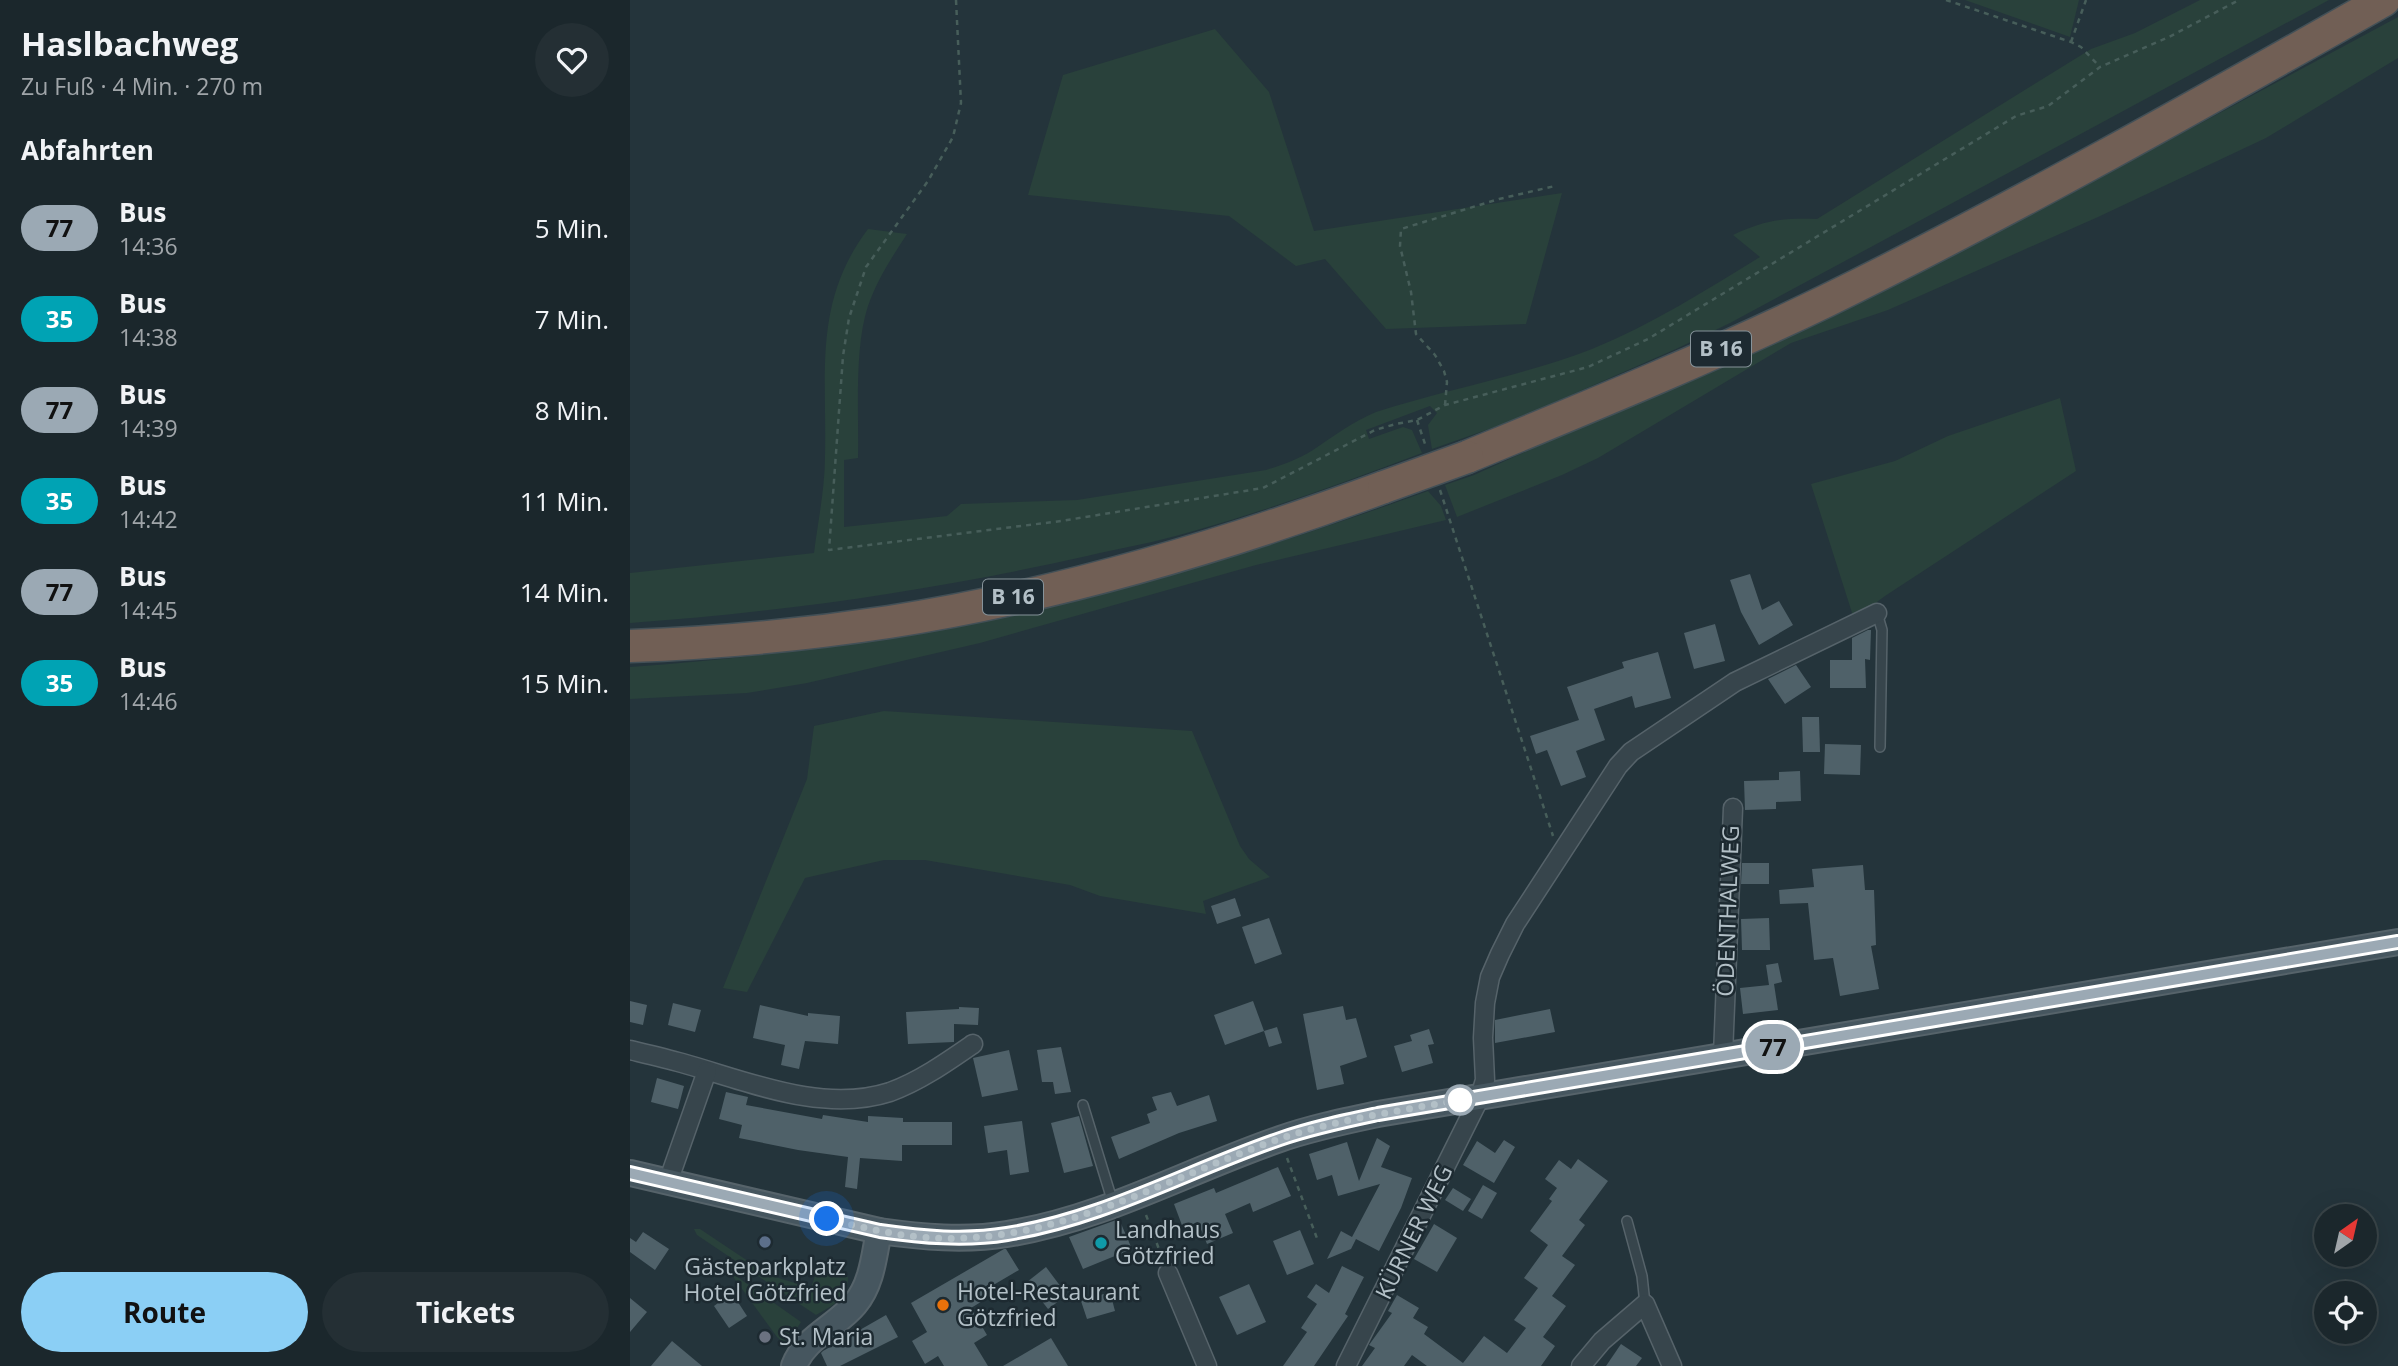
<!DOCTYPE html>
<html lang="de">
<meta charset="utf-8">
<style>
:root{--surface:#1b272c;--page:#242f34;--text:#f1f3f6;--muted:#a0a5a9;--line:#394448;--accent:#8bcff5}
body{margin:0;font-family:"Open Sans",sans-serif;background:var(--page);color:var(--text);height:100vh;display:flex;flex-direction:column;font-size:26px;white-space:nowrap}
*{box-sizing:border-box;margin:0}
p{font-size:23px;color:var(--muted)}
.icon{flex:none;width:38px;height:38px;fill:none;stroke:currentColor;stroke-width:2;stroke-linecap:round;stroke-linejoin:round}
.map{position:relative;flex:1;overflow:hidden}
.sheet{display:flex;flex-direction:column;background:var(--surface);width:630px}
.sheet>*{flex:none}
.badge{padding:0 14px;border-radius:23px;font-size:24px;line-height:46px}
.needle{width:46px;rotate:34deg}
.tools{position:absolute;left:1684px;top:1204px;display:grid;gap:14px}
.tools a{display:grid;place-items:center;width:63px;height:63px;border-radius:50%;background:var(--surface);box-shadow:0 7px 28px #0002,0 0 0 2px var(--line);font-size:35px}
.you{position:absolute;width:35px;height:35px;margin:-18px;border:5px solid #fff;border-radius:50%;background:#1a73e8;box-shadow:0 0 0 10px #1a73e833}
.map>.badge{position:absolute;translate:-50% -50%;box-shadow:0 0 0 4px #fff}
h2{padding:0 21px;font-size:26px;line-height:63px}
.round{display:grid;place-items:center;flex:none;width:74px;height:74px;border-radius:37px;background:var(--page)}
.overview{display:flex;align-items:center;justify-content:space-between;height:119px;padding:0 21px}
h1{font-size:33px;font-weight:700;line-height:52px}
.primary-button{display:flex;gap:14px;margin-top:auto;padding:14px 21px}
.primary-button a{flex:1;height:80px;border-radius:42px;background:var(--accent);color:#111;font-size:28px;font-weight:700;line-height:80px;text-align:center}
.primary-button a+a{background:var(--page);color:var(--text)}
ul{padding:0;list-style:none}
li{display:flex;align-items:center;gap:21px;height:91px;padding:0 21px}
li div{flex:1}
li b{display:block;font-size:26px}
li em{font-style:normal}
li .badge{min-width:77px;font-weight:700;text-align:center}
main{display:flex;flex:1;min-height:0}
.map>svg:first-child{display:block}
.green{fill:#29413b}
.building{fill:#4f6169}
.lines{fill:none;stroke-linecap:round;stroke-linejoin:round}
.lane-casing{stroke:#56636a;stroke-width:12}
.street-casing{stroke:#56636a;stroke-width:21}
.secondary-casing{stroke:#56636a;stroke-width:28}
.highway-casing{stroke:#435057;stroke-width:35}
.path{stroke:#475e5a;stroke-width:2.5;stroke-dasharray:5 5;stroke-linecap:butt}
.lane{stroke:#37454c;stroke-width:9}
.street{stroke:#37454c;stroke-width:18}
.secondary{stroke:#46565f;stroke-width:24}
.highway{stroke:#715f55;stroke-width:32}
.highway-bridge-casing{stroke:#435057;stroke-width:35;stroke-linecap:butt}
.highway-bridge{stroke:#715f55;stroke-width:32}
.line-casing{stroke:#fff;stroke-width:16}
.line{stroke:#9ba9b4;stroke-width:10}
.walk{stroke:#b3c0c7;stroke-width:7;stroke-dasharray:0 12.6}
.stop-dot{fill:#fff;stroke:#9ba9b4;stroke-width:3.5}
.service-dot{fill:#5c6f8a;stroke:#1d2a31;stroke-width:2.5}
.culture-dot{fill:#0f9aa8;stroke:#1d2a31;stroke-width:2.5}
.food-dot{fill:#e8710a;stroke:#1d2a31;stroke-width:2.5}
.worship-dot{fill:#6b7280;stroke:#1d2a31;stroke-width:2.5}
.labels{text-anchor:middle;stroke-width:5;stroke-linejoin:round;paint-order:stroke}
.shield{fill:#1d2a31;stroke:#86939a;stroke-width:2}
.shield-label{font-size:21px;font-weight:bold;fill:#b3c0c7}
.street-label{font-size:23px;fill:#b3c0c7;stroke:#1d2a31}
.poi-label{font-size:23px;fill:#b3c0c7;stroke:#1d2a31;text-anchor:start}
</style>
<main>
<section class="sheet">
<div class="overview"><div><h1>Haslbachweg</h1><p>Zu Fuß · 4 Min. · 270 m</p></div><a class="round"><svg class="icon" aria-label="heart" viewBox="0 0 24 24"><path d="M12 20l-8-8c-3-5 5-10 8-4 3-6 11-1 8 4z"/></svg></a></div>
<h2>Abfahrten</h2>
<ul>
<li><span class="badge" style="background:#9ba9b4;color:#111">77</span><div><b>Bus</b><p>14:36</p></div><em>5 Min.</em></li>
<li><span class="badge" style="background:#00a3b4;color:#fff">35</span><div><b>Bus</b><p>14:38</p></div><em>7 Min.</em></li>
<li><span class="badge" style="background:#9ba9b4;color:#111">77</span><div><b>Bus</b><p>14:39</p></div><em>8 Min.</em></li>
<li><span class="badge" style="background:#00a3b4;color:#fff">35</span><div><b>Bus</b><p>14:42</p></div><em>11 Min.</em></li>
<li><span class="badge" style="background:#9ba9b4;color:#111">77</span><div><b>Bus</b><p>14:45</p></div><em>14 Min.</em></li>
<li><span class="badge" style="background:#00a3b4;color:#fff">35</span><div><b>Bus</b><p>14:46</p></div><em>15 Min.</em></li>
</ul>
<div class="primary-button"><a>Route</a><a>Tickets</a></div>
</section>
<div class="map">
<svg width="1768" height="1366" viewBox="0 0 1768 1366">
<rect width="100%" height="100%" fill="#24343b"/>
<g class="green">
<polygon points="1335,0 1449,0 1440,37"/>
<path d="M1570 0H1699L1100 323 1046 349 882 421 802 449 798 425 807 413 800 406 736 430 739 439 773 427 782 430 792 453C715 482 639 510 560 532 527 542 491 548 457 556 306 590 154 612 0 623V573L184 553C188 521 195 488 195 456 197 372 183 302 238 229L277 234C262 257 247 280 238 306 224 348 229 413 228 458L214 460V527L317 516 331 504 447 500 636 470C652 465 669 459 683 450 704 436 722 422 746 412 817 389 892 376 962 349 1021 325 1076 290 1130 257L1103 235C1135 220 1152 218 1187 219L1461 49 1505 33Z"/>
<polygon points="1768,17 1768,58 1636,138 1468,217 1258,310 1161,343 968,458 932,475 827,517 815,485 844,475 1201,314 1424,202"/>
<polygon points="585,29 639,92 684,231 932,193 896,324 756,329 695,259 666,266 599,216 398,195 433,75"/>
<polygon points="1430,398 1446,471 1255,596 1224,619 1181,484 1265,461 1318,436"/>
<path d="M798 491 811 506 816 520 626 565 350 643 177 683 117 693 0 699V667C154 656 310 633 460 596 574 568 687 531 798 491Z"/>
<polygon points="254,711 562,731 610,846 619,859 640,877 573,901 576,914 470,896 440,885 295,860 254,860 175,878 117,992 93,988 177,779 184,726"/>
<path d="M64 1229H70L139 1275 181 1288 187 1270 218 1277C218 1299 203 1305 186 1315L67 1235Z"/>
<polygon points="99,1271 171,1322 156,1345 147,1337"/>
</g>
<g class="building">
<polygon points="1120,574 1132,610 1149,601 1163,625 1129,645 1111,612 1100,580"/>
<polygon points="1085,624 1095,661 1064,669 1054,633"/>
<polygon points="1238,630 1241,630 1240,660 1235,659 1236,688 1200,688 1200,660 1222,660 1222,638"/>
<polygon points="1028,652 1041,698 1005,708 1002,696 964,709 975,740 946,751 956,777 931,786 917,750 906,754 900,736 949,720 937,687 994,668 992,662"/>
<polygon points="1166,665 1181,687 1155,704 1138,679"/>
<polygon points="1172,717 1189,717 1190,752 1173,752"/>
<polygon points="1195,744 1231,745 1230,775 1194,774"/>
<polygon points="1170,771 1171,801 1146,802 1146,809 1115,810 1114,781 1149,780 1149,772"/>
<polygon points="1112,863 1139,863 1139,884 1111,884"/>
<polygon points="1233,865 1235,890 1244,890 1246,945 1241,946 1249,989 1210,996 1203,958 1184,960 1178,903 1150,904 1149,890 1184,887 1182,869"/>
<polygon points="605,898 611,916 587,924 581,906"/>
<polygon points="639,918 652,954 625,964 612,927"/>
<polygon points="1139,918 1140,950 1112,950 1111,919"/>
<polygon points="1148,963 1152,982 1144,984 1148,1010 1113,1014 1110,988 1139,985 1136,965"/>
<polygon points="0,1001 17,1005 13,1025 0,1022"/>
<polygon points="623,1001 634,1031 595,1045 584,1015"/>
<polygon points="43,1003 71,1010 65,1032 38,1025"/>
<polygon points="130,1005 178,1016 178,1013 210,1016 208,1044 175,1041 169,1069 151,1065 155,1045 123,1038"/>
<polygon points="713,1006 716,1020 726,1018 737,1057 710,1066 714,1084 687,1090 673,1014"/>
<polygon points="329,1007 349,1008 348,1025 324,1024 324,1042 278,1044 276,1012 329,1009"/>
<polygon points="920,1009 925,1032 865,1043 865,1020"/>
<polygon points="647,1027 652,1043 639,1047 634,1031"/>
<polygon points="799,1029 804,1044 798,1045 803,1063 772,1072 764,1046 782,1041 780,1035"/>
<polygon points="431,1047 441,1092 425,1094 423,1082 412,1082 407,1050"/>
<polygon points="379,1050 388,1090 352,1097 343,1058"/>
<polygon points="27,1078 54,1086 48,1109 21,1102"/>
<polygon points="96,1092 118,1097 116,1105 192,1119 193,1115 238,1122 238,1116 273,1118 273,1122 322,1122 322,1145 272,1145 272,1161 230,1158 227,1189 215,1187 218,1157 168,1150 109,1138 112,1125 89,1119"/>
<polygon points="541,1092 547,1106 579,1095 587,1121 549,1133 489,1159 481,1137 520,1123 517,1114 527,1110 522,1097"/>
<polygon points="449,1116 463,1166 434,1173 421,1123"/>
<polygon points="392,1121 399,1172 380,1175 377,1150 358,1153 354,1126"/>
<polygon points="747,1138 760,1146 751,1167 782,1178 771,1208 749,1251 726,1239 721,1249 697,1259 711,1231 722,1237 750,1184 708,1196 702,1175 687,1180 679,1154 717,1142 729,1181"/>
<polygon points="874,1140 885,1147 864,1183 833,1165 847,1141 865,1153"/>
<polygon points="948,1159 978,1181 949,1220 955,1225 932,1256 945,1265 922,1296 936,1306 913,1337 925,1346 911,1366 797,1366 782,1355 774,1366 732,1366 745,1348 739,1345 762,1313 758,1311 767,1295 789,1308 783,1318 798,1327 794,1334 833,1363 854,1336 877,1353 896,1328 884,1320 908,1288 894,1278 918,1245 900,1231 922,1201 919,1199 927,1188 915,1179 929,1160 941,1169"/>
<polygon points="648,1167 661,1196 623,1212 620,1203 595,1214 603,1233 577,1244 568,1222 553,1228 544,1204 584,1188 586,1193"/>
<polygon points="853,1185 867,1193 852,1219 838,1211"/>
<polygon points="823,1188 841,1199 833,1211 815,1200"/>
<polygon points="489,1219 502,1249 453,1269 439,1237"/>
<polygon points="804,1224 827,1238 807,1272 784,1259"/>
<polygon points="670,1230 684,1264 657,1275 643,1241"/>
<polygon points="13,1232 39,1249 25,1270 0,1252 0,1238 6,1242"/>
<polygon points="374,1249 376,1249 389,1270 360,1287 364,1294 341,1308 357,1335 344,1343 358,1366 314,1366 308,1356 295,1364 282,1341 297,1332 281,1303"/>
<polygon points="712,1266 734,1277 715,1314 718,1316 684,1366 653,1366 677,1332 671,1328 687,1304 677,1297 686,1284 699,1293"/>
<polygon points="416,1267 437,1295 418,1309 397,1282"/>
<polygon points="619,1284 636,1322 607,1335 589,1297"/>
<polygon points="480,1292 485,1311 457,1319 451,1301"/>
<polygon points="102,1293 117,1316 99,1328 84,1306"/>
<polygon points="0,1298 17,1312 0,1332"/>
<polygon points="256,1315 268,1337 210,1366 197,1366 191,1353 193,1351"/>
<polygon points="421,1338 438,1366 373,1366"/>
<polygon points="42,1341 72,1366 21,1366"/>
<polygon points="991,1344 1012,1358 1006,1366 976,1366"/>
</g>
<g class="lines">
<g class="lane-casing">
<g id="lane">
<polyline points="1247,613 1252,630 1250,747"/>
<polyline points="453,1105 483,1203"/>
<polyline points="997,1221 1012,1276 1015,1304"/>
</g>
</g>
<g class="street-casing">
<g id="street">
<path d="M0 1050C17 1054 35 1058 52 1063 117 1081 192 1114 260 1092 290 1081 317 1062 343 1044"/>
<polyline points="1093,1055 1103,808"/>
<polyline points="38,1182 77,1071"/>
<polyline points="538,1273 577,1366"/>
<polyline points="716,1366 850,1097 855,1080 853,1038 855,1003 860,977 870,954 885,924 988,766 1001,752 1105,682 1247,613"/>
<polyline points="951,1366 972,1341 1015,1304 1042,1366"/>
</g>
</g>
<g class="secondary-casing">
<g id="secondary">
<path d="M0 1173 249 1231C292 1237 335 1241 377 1234 473 1219 559 1170 650 1139 681 1128 715 1121 748 1114L1768 942"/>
<path d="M164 1366C175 1337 206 1327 225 1304 242 1284 244 1256 249 1231"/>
</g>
</g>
<g class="highway-casing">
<g id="highway">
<path d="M837 457C958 407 1078 358 1196 301 1386 208 1570 104 1754 0"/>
<path d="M0 646C87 643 173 635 259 622 427 596 594 546 754 487"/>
</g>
</g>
<g class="path">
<polyline points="326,0 331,103 323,137 298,181 236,267 219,318 213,356 199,550 431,521 633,488 745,430 766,424 787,420 815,405 958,367 1018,339 1386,116 1418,106 1470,67 1539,37 1609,0"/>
<polyline points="1316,0 1441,42 1451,47 1470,67"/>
<polyline points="1441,42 1456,0"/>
<polyline points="815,405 817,382 814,371 805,355 786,334 781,292 770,246 771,229 869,199 925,186"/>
<polyline points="787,420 796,447"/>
<polyline points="810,490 923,836"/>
<polyline points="657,1158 688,1241"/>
<polyline points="516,1215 532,1257"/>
</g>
<use href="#lane" class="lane"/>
<use href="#street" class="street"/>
<use href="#secondary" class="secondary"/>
<use href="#highway" class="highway"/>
<g class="highway-bridge-casing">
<polyline id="highway-bridge" points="754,487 837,457"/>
</g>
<use href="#highway-bridge" class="highway-bridge"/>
</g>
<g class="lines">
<g class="line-casing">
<path id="line" d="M0 1173 250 1231C292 1237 335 1241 377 1234 473 1219 559 1170 650 1139 681 1128 715 1121 748 1114L1768 942"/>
</g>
<use href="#line" class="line"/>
<path class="walk" d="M197 1219C228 1226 258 1234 290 1237 419 1249 531 1180 649 1139 708 1119 769 1111 830 1100"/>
</g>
<circle class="stop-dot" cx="830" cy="1100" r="14"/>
<circle class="service-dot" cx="135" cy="1242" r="7"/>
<circle class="culture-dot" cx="471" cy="1243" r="7"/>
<circle class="food-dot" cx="313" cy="1305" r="7"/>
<circle class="worship-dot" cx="135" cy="1337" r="7"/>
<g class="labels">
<g class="shield">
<rect x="1061" y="331.5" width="60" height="35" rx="5"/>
<rect x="353" y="579.5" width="60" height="35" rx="5"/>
</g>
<g class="shield-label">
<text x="1091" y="356">B 16</text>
<text x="383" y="604">B 16</text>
</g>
<g class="street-label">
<text transform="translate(1098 911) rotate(-88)" y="8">ÖDENTHALWEG</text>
<text transform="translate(784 1232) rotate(-64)" y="8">KÜRNER WEG</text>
</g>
<g class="poi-label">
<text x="485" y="1238">Landhaus<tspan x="485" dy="26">Götzfried</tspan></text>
<text x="135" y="1275" text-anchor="middle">Gästeparkplatz<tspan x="135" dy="26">Hotel Götzfried</tspan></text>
<text x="327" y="1300">Hotel-Restaurant<tspan x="327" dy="26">Götzfried</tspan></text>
<text x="149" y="1345">St. Maria</text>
</g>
</g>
</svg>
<div class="tools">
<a><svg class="needle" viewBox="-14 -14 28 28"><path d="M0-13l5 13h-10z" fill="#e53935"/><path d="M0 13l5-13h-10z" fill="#a0a5a9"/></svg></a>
<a><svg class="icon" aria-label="locate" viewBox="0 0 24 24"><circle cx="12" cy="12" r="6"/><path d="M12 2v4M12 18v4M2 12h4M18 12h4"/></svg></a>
</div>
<div class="you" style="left:197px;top:1219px"></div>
<b class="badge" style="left:1143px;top:1047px;background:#9ba9b4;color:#111">77</b>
</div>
</main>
